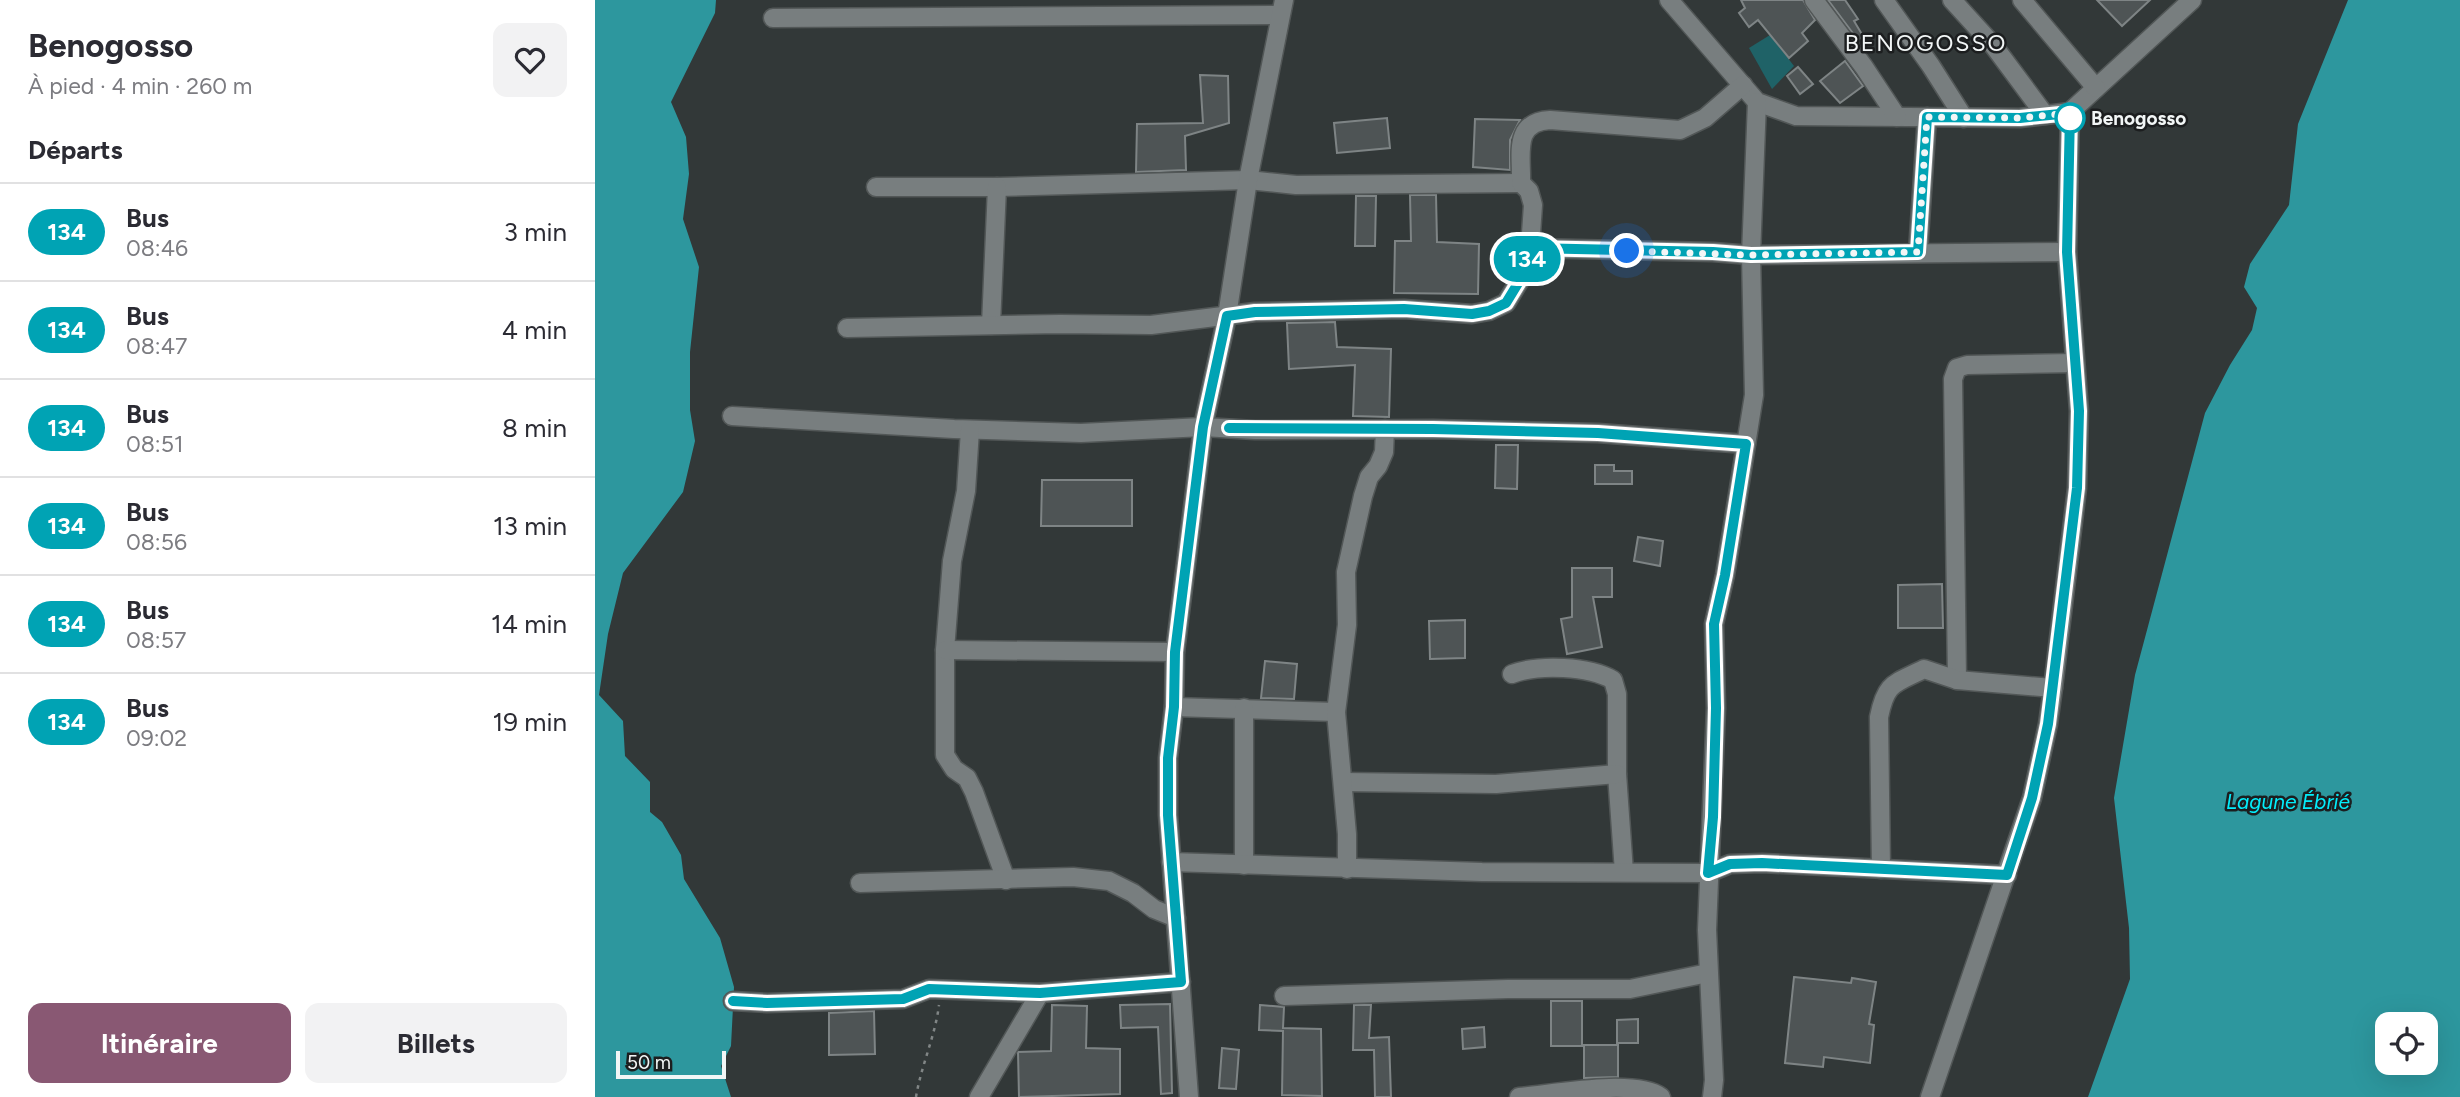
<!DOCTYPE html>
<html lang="fr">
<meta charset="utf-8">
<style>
:root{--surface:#fff;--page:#f2f2f3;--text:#2b2b33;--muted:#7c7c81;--line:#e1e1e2;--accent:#895873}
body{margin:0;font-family:Figtree,sans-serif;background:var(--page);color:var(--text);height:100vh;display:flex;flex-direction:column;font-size:26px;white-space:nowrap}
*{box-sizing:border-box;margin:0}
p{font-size:23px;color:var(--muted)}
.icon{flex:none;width:38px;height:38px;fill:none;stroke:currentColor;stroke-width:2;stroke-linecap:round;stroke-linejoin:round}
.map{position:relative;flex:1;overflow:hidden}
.sheet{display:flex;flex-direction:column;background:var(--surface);width:595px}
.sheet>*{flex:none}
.badge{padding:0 14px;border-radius:23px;font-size:24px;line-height:46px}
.buttons{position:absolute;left:1780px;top:1012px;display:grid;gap:14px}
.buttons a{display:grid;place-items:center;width:63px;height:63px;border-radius:14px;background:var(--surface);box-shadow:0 7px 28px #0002;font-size:35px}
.scale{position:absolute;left:21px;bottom:18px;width:110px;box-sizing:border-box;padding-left:7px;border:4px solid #f2f6f6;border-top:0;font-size:19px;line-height:24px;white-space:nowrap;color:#f2f6f6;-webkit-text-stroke:5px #1c1e1f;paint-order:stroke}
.you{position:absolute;width:35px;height:35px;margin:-18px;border:5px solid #fff;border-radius:50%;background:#1a73e8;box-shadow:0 0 0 10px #1a73e833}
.map>.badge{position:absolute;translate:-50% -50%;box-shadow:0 0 0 4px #fff}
h2{padding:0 28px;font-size:26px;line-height:63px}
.round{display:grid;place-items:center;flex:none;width:74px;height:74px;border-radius:14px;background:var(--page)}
.head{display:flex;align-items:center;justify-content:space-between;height:119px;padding:0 28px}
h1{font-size:33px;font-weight:700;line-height:52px}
.button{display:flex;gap:14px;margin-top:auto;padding:14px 28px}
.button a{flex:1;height:80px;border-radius:14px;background:var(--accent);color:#fff;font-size:28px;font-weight:700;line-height:80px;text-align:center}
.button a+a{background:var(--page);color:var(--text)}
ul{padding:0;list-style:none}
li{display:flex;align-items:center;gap:21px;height:98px;padding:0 28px;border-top:2px solid var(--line)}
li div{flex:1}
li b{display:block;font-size:26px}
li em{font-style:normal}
li .badge{min-width:77px;font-weight:700;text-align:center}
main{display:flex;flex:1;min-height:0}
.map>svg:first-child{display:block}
.green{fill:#1f6267}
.water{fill:#2d979e;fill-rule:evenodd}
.building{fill:#4e5455;stroke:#7e8485;stroke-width:2}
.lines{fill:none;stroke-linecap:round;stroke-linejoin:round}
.minor-casing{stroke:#525757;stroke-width:21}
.path{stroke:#818686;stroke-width:2.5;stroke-dasharray:3.5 5;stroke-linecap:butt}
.minor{stroke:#787e7f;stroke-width:18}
.line-casing{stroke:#fff;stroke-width:16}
.line{stroke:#00a3b4;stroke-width:10}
.walk{stroke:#f2f6f6;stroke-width:7;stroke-dasharray:0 12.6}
.stop-dot{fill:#fff;stroke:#00a3b4;stroke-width:3.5}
.labels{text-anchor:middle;stroke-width:5;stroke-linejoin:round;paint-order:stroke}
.stop-label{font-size:19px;font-weight:bold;fill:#f2f6f6;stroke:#1c1e1f;text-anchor:start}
.water-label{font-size:21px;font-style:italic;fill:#03edfb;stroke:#1c1e1f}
.quarter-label{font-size:23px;letter-spacing:2px;fill:#f2f6f6;stroke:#1c1e1f}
</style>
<main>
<section class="sheet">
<div class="head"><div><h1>Benogosso</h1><p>À pied · 4 min · 260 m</p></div><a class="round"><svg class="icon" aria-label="heart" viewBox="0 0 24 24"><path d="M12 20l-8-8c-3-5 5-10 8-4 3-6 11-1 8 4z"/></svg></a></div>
<h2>Départs</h2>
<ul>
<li><span class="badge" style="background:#00a3b4;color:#fff">134</span><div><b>Bus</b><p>08:46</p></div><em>3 min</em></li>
<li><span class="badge" style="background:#00a3b4;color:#fff">134</span><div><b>Bus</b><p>08:47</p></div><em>4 min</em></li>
<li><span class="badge" style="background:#00a3b4;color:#fff">134</span><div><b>Bus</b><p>08:51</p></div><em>8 min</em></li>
<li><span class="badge" style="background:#00a3b4;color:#fff">134</span><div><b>Bus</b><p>08:56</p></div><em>13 min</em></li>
<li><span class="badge" style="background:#00a3b4;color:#fff">134</span><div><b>Bus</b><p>08:57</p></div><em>14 min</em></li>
<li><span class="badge" style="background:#00a3b4;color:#fff">134</span><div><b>Bus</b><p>09:02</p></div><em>19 min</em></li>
</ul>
<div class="button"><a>Itinéraire</a><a>Billets</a></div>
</section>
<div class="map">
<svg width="1865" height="1097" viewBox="0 0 1865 1097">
<rect width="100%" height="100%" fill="#323838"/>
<polygon class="green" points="1175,35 1199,66 1177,89 1154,48"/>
<g class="water">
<polygon points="0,0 121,0 120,13 76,102 91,137 94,174 88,219 104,267 95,352 95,410 100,441 88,492 28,573 13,634 4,695 28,721 30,756 55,782 55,812 67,822 86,855 89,879 125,938 139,987 136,1046 126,1066 136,1097 0,1097"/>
<path d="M1753 0H1865V1097H1493L1535 979 1534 928 1519 798 1540 675 1610 413 1635 365 1657 330 1662 308 1649 287 1655 264 1694 205 1703 124ZM1792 1024H1830V1062H1792Z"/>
</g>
<g class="building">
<polygon points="1146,0 1208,0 1220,20 1207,33 1213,41 1194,58 1163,20 1154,27 1144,13 1150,8"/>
<polygon points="1233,0 1250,0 1263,19 1259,21 1268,36 1263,40"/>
<polygon points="1502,0 1555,0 1527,26"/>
<polygon points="1250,61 1268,86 1245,103 1225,81"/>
<polygon points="1203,67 1218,84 1205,94 1192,76"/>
<polygon points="605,75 633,76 634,123 590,136 591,170 541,172 542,124 608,123"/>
<polygon points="792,118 795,148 742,153 739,123"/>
<polygon points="880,119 925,120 915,140 915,170 878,167"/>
<polygon points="815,195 841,195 842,242 884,244 883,294 799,293 800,241 816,241"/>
<polygon points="761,196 781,196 780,246 760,246"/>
<polygon points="740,322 742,347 796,349 794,417 758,416 760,365 694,369 692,323"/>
<polygon points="901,445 923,445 922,489 900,488"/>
<polygon points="1000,465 1019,465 1019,471 1037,471 1037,484 1000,484"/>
<polygon points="447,480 537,480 537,526 446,526"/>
<polygon points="1043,537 1068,541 1065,566 1039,561"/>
<polygon points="977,568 1017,568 1017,597 998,597 1007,647 972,654 966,619 977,617"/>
<polygon points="1347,584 1348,628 1303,628 1303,585"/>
<polygon points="870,620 870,658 835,659 834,621"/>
<polygon points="670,661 702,664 699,699 666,698"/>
<polygon points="1199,977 1256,983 1257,978 1281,982 1274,1024 1279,1025 1275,1063 1229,1057 1228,1067 1190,1063"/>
<rect x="956" y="1001" width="31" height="45"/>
<polygon points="575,1004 577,1093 566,1094 563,1027 526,1028 525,1005"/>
<polygon points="457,1005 492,1006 491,1048 525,1049 525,1094 424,1097 423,1052 456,1051"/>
<polygon points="665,1005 689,1007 688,1028 726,1029 727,1096 687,1095 688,1031 664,1030"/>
<polygon points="759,1005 776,1005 774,1038 794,1037 796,1097 780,1097 779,1050 758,1050"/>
<polygon points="279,1011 280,1054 234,1055 234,1013"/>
<polygon points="1043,1019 1043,1043 1022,1043 1022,1020"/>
<polygon points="889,1027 890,1047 868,1049 867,1029"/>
<polygon points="989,1045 1023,1045 1023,1077 989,1078"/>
<polygon points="627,1048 644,1050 641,1089 624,1088"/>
</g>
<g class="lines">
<g class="minor-casing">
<g id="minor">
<polyline points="1074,0 1162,102 1201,116 1425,118 1475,112 1597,0"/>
<polyline points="1219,0 1269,67 1302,117"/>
<polyline points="1289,0 1336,66 1369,118"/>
<polyline points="1357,0 1398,45 1450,115"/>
<polyline points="1427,0 1501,88"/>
<polyline points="178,18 684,15"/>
<polyline points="281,187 402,187 653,180 701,185 926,183"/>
<polyline points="935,248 1118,252 1156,255 1472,252"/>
<polyline points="1323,252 1332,117"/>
<polyline points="396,325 402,187"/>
<path d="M252 328 465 324 556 325 660 312 809 309 877 314 894 311 911 303 925 280 935 248 938 205 934 191 926 183C927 155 917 122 955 120L1085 130 1110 118 1148 85"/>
<polyline points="137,416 359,429 486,433 608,427 660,430 838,429 1003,433 1151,444"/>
<polyline points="375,430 371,491 357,561 350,650 350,755 359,769 372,778 379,792 411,880"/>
<polyline points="350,650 580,652"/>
<path d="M917 674C944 664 994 666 1018 680L1022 694V774L1029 872"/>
<polyline points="1362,680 1358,379 1362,368 1372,365 1479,363"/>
<polyline points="579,707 741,712"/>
<polyline points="649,708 649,865"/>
<polyline points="748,782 901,784 1022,774"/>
<polyline points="576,862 887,872 1113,873 1135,864 1167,863 1412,875"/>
<polyline points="752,869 752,834 741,712 752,625 751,572 768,496 774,477 783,466 789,452 790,429"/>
<path d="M1286 869 1284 717C1291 682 1299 684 1329 669L1362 680 1458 688"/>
<polyline points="265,883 478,877 514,881 538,893 559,909 581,918"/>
<polyline points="689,996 913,989 1035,989 1113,973"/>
<polyline points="138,1001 172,1003 308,999 334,989 445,993 586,982"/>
<polyline points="384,1097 445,993"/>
<polyline points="594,1097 573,815 573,758 579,707 580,652 608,427 632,316 653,180 689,0"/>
<path d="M924 1097C958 1094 1040 1078 1066 1097"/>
<polyline points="1117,1097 1119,1080 1112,930 1121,708 1119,624 1130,575 1159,395 1156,255 1162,102"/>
<polyline points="1335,1097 1437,798 1453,724 1458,688 1482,488 1484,411 1472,252 1475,112"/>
</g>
</g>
<path class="path" d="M321 1097C326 1066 340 1037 344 1005"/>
<use href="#minor" class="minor"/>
</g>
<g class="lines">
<g class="line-casing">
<polyline id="line" points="138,1001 172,1003 308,999 334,989 445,993 586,982 573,815 573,758 579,707 580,652 608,427 632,316 660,312 809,309 877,314 894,311 911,303 925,280 935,248 1118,252 1156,255 1323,252 1332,117 1425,118 1475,113 1472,252 1484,411 1482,488 1453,724 1437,798 1412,875 1167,863 1135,864 1113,873 1118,817 1121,708 1119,624 1130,575 1151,444 1003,433 838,429 634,428"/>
</g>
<use href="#line" class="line"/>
<polyline class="walk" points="1032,251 1156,255 1323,252 1332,117 1425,118 1475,113 1475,118"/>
</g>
<circle class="stop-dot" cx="1475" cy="118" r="14"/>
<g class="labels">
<g class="stop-label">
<text x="1496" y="125">Benogosso</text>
</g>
<g class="water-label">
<text x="1693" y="809">Lagune Ébrié</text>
</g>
<g class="quarter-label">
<text x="1331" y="51">BENOGOSSO</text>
</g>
</g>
</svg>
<div class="buttons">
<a><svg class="icon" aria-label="locate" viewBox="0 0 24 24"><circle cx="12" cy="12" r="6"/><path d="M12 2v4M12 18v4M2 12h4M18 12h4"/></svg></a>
</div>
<div class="scale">50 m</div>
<div class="you" style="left:1032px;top:251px"></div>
<b class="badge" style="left:932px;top:259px;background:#00a3b4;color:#fff">134</b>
</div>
</main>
